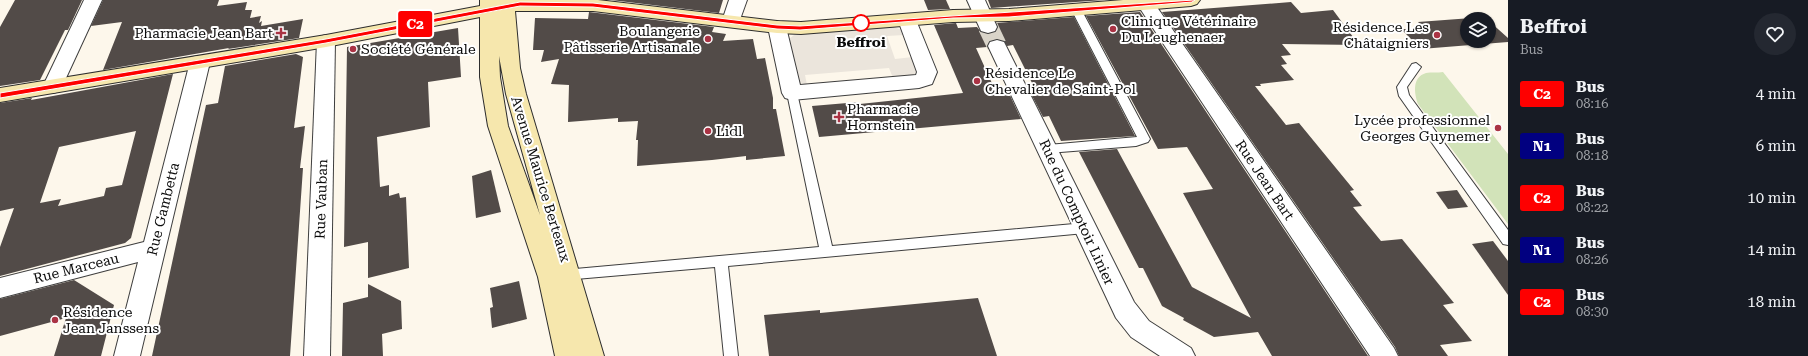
<!DOCTYPE html>
<meta charset="utf-8">
<style>
:root{--surface:#171b24;--page:#242831;--text:#f1f3f6;--muted:#9ea1a6}
body{margin:0;font-family:"Roboto Serif",serif;background:var(--page);color:var(--text);height:100vh;display:flex;flex-direction:column;font-size:15px;white-space:nowrap}
*{box-sizing:border-box;margin:0}
p{font-size:13px;color:var(--muted)}
.icon{flex:none;width:22px;height:22px;fill:none;stroke:currentColor;stroke-width:2;stroke-linecap:round;stroke-linejoin:round}
.map{position:relative;flex:1;overflow:hidden}
.details{display:flex;flex-direction:column;background:var(--surface);width:300px}
.details>*{flex:none}
.badge{padding:0 8px;border-radius:3px;font-size:14px;line-height:26px}
.fabs{position:absolute;left:1460px;top:12px;display:grid;gap:8px}
.fabs a{display:grid;place-items:center;width:36px;height:36px;border-radius:50%;background:var(--surface);box-shadow:0 1px 3px #0004;font-size:20px}
.map>.badge{position:absolute;translate:-50% -50%;box-shadow:0 0 0 2px #fff}
.round{display:grid;place-items:center;flex:none;width:42px;height:42px;border-radius:21px;background:var(--page)}
.summary{display:flex;align-items:center;justify-content:space-between;height:68px;padding:0 12px}
h1{font-size:19px;font-weight:700;line-height:30px}
ul{padding:0;list-style:none}
li{display:flex;align-items:center;gap:12px;height:52px;padding:0 12px}
li div{flex:1}
li b{display:block;font-size:15px}
li em{font-style:normal}
li .badge{min-width:44px;font-weight:700;text-align:center}
main{display:flex;flex:1;min-height:0}
.map>svg:first-child{display:block}
.green{fill:#d2e3b9}
.plaza{fill:#ebe5dc}
.building{fill:#524b48;fill-rule:evenodd}
.lines{fill:none;stroke-linecap:round;stroke-linejoin:round}
.street-tunnel{stroke:#d9d4c9;stroke-width:20;stroke-dasharray:20 10;stroke-linecap:butt}
.lane-casing{stroke:#3e3e3e;stroke-width:2}
.street-casing{stroke:#3e3e3e;stroke-width:2}
.secondary-casing{stroke:#2d2d2d;stroke-width:2}
.lane{fill:#fff;fill-rule:evenodd}
.street{fill:#fff;fill-rule:evenodd}
.secondary{fill:#f6e7ad;fill-rule:evenodd}
.line{fill:#fe0000;stroke:#fff}
.stop-dot{fill:#fff;stroke:#fe0000;stroke-width:2}
.poi-dot{fill:#a34;stroke:#fff;stroke-width:1.5}
.labels{text-anchor:middle;stroke-width:4;stroke-linejoin:round;paint-order:stroke}
.poi-label{font-size:14px;fill:#0b0b0b;stroke:#fff;text-anchor:start}
.stop-label{font-size:14px;font-weight:bold;fill:#0b0b0b;stroke:#fff}
.street-label{font-size:14px;fill:#0b0b0b;stroke:#fff}
</style>
<main>
<div class="map">
<svg width="1508" height="356" viewBox="0 0 1508 356">
<rect width="100%" height="100%" fill="#fdf7eb"/>
<path class="green" d="M1443 72 1508 154V224L1418 104C1414 93 1412 77 1426 73 1431 72 1438 73 1443 72Z"/>
<polygon class="plaza" points="894,27 902,30 904,35 887,36 895,59 913,57 919,72 913,77 893,78 889,68 805,75 807,85 797,81 788,40 794,35"/>
<g class="building">
<polygon points="15,0 82,0 68,30 65,30 40,80 0,86 0,27"/>
<polygon points="103,0 219,0 217,6 247,2 245,10 252,10 250,18 261,16 259,23 262,21 261,26 303,19 299,38 228,49 229,48 103,70 122,22 91,26"/>
<polygon points="611,0 723,0 719,13"/>
<polygon points="924,0 946,0 950,9 928,10"/>
<polygon points="988,0 1104,0 991,8"/>
<polygon points="1291,2 1301,13 1333,10 1359,45 1282,44 1291,55 1281,56 1287,64 1281,65 1294,80 1260,84 1261,86 1255,86 1286,125 1299,123 1354,190 1350,191 1362,206 1353,207 1381,241 1402,239 1454,303 1443,305 1472,341 1440,345 1448,356 1399,356 1395,347 1162,12"/>
<polygon points="589,12 714,27 712,32 726,34 723,41 753,39 757,59 765,58 773,98 773,109 776,109 785,156 746,160 746,156 712,160 637,166 638,140 636,140 638,121 618,122 618,118 568,122 569,85 551,84 559,59 541,62 544,50 533,50 535,18 588,19"/>
<polygon points="1140,12 1368,356 1272,356 1258,332 1214,337 1183,320 1184,318 1162,306 1143,268 1139,268 1079,152 1117,149 1192,287 1251,318 1183,193 1213,189 1187,147 1158,149 1086,16"/>
<polygon points="1074,17 1135,136 1061,141 1049,116 1043,117 1028,88 1034,87 1013,45 1007,46 1004,41 997,39 989,41 987,47 976,48 995,90 1007,89 1021,119 819,137 812,106 859,102 860,104 963,93 934,25 956,23 958,28 977,27 981,32 988,34 996,32 998,28 997,23"/>
<polygon points="1485,17 1487,19 1467,19 1467,41 1489,41 1489,21 1508,38 1508,42 1421,49 1401,29 1425,29 1418,22"/>
<polygon points="458,28 461,77 428,82 430,127 377,137 380,187 389,185 389,196 399,193 400,198 406,197 409,268 368,278 368,242 344,247 347,47"/>
<polygon points="296,54 303,57 294,128 305,126 300,168 303,168 290,356 152,356 206,105 218,103 225,66"/>
<path d="M173 74 131 238 125 243 0 276V247L14 208 0 211V103L32 98 31 100ZM136 131 122 185 106 188 104 196 58 206 61 199 40 203 59 147Z"/>
<polygon points="491,170 501,212 476,218 472,176"/>
<polygon points="1457,190 1468,207 1448,209 1436,192"/>
<polygon points="1493,241 1508,261 1508,295 1472,244"/>
<polygon points="74,280 114,305 101,356 54,356 66,318 0,336 0,299"/>
<polygon points="519,281 527,319 492,328 490,308 493,307 490,288"/>
<polygon points="368,284 401,301 402,329 382,334 383,356 342,356 343,303 368,297"/>
<polygon points="978,298 997,356 769,356 764,315 820,310 820,313"/>
</g>
<g class="lines">
<polyline class="street-tunnel" points="988,27 997,46"/>
<g class="lane-casing">
<g id="lane">
<polygon points="1076,6 1081,9 1150,139 1148,142 1136,146 1048,153 1044,152 1042,149 1044,146 1048,145 1137,137 1071,9"/>
<polygon points="1416,63 1421,67 1407,87 1409,95 1508,230 1508,245 1503,244 1399,96 1397,87 1412,64"/>
<polygon points="792,89 796,90 797,93 832,246 1085,223 1089,224 1091,228 1089,232 1085,233 728,266 738,356 724,356 715,267 564,280 559,279 557,275 559,271 564,270 819,247 787,93 788,90"/>
</g>
</g>
<g class="street-casing">
<g id="street">
<polygon points="84,0 102,0 60,91 53,93 46,91 43,86"/>
<polygon points="729,0 747,0 738,25 731,27 724,25 722,21"/>
<polygon points="967,0 985,0 997,27 995,31 988,33 981,31"/>
<polygon points="1140,0 1152,0 1394,348 1398,356 1370,356 1137,4"/>
<polygon points="907,14 914,16 916,20 937,72 932,84 919,88 792,100 785,98 782,93 768,27 770,23 777,21 784,23 786,27 800,85 916,75 917,72 898,20 900,16"/>
<polygon points="326,35 333,37 335,41 330,356 304,356 317,41 319,37"/>
<polygon points="997,40 1004,42 1134,302 1149,321 1191,348 1195,356 1160,356 1131,337 1116,318 988,46 990,42"/>
<polygon points="200,56 207,57 210,62 140,356 114,356 138,262 0,298 0,278 144,242 190,62 193,57"/>
</g>
</g>
<g class="secondary-casing">
<path id="secondary" d="M480 0H598L777 21 801 22 953 10 1009 9 1123 0H1200L1197 4 1191 6 1009 21 953 22 801 34 777 33 593 11H515L520 68 526 94 604 356H555L538 277 488 126 480 77V17L326 47 0 102V88L326 35 480 6ZM499 56 506 94 540 215 508 126 500 77Z"/>
</g>
<use href="#lane" class="lane"/>
<use href="#street" class="street"/>
<use href="#secondary" class="secondary"/>
</g>
<polygon class="line" points="1192,2 1009,17 953,18 800,30 777,29 593,7 520,6 326,43 0,98 0,93 326,39 520,2 593,3 777,25 800,26 1194,0 1195,0"/>
<circle class="stop-dot" cx="861" cy="23" r="8"/>
<g class="poi-dot">
<circle cx="1113" cy="29" r="4"/>
<path d="M279 27h4v4h4v4h-4v4h-4v-4h-4v-4h4z"/>
<circle cx="1437" cy="35" r="4"/>
<circle cx="708" cy="39" r="4"/>
<circle cx="353" cy="49" r="4"/>
<circle cx="977" cy="81" r="4"/>
<path d="M837 111h4v4h4v4h-4v4h-4v-4h-4v-4h4z"/>
<circle cx="1498" cy="128" r="4"/>
<circle cx="708" cy="131" r="4"/>
<circle cx="55" cy="320" r="4"/>
</g>
<g class="labels">
<g class="poi-label">
<text x="1121" y="26">Clinique Vétérinaire<tspan x="1121" dy="16">Du Leughenaer</tspan></text>
<text x="1429" y="32" text-anchor="end">Résidence Les<tspan x="1429" dy="16">Châtaigniers</tspan></text>
<text x="700" y="36" text-anchor="end">Boulangerie<tspan x="700" dy="16">Pâtisserie Artisanale</tspan></text>
<text x="273" y="38" text-anchor="end">Pharmacie Jean Bart</text>
<text x="361" y="54">Société Générale</text>
<text x="985" y="78">Résidence Le<tspan x="985" dy="16">Chevalier de Saint-Pol</tspan></text>
<text x="847" y="114">Pharmacie<tspan x="847" dy="16">Hornstein</tspan></text>
<text x="1490" y="125" text-anchor="end">Lycée professionnel<tspan x="1490" dy="16">Georges Guynemer</tspan></text>
<text x="716" y="136">Lidl</text>
<text x="63" y="317">Résidence<tspan x="63" dy="16">Jean Janssens</tspan></text>
</g>
<g class="stop-label">
<text x="861" y="47">Beffroi</text>
</g>
<g class="street-label">
<text transform="translate(541 179) rotate(73)" y="5">Avenue Maurice Berteaux</text>
<text transform="translate(1265 180) rotate(56)" y="5">Rue Jean Bart</text>
<text transform="translate(321 199) rotate(-88)" y="5">Rue Vauban</text>
<text transform="translate(163 209) rotate(-76)" y="5">Rue Gambetta</text>
<text transform="translate(1077 212) rotate(65)" y="5">Rue du Comptoir Linier</text>
<text transform="translate(76 268) rotate(-14)" y="5">Rue Marceau</text>
</g>
</g>
</svg>
<div class="fabs">
<a><svg class="icon" aria-label="layers" viewBox="0 0 24 24"><path d="M12 4l9 5-9 5-9-5zM3 14l9 5 9-5"/></svg></a>
</div>
<b class="badge" style="left:415px;top:24px;background:#fe0000;color:#fff">C2</b>
</div>
<section class="details">
<div class="summary"><div><h1>Beffroi</h1><p>Bus</p></div><a class="round"><svg class="icon" aria-label="heart" viewBox="0 0 24 24"><path d="M12 20l-8-8c-3-5 5-10 8-4 3-6 11-1 8 4z"/></svg></a></div>
<ul>
<li><span class="badge" style="background:#fe0000;color:#fff">C2</span><div><b>Bus</b><p>08:16</p></div><em>4 min</em></li>
<li><span class="badge" style="background:#010080;color:#fff">N1</span><div><b>Bus</b><p>08:18</p></div><em>6 min</em></li>
<li><span class="badge" style="background:#fe0000;color:#fff">C2</span><div><b>Bus</b><p>08:22</p></div><em>10 min</em></li>
<li><span class="badge" style="background:#010080;color:#fff">N1</span><div><b>Bus</b><p>08:26</p></div><em>14 min</em></li>
<li><span class="badge" style="background:#fe0000;color:#fff">C2</span><div><b>Bus</b><p>08:30</p></div><em>18 min</em></li>
</ul>
</section>
</main>
